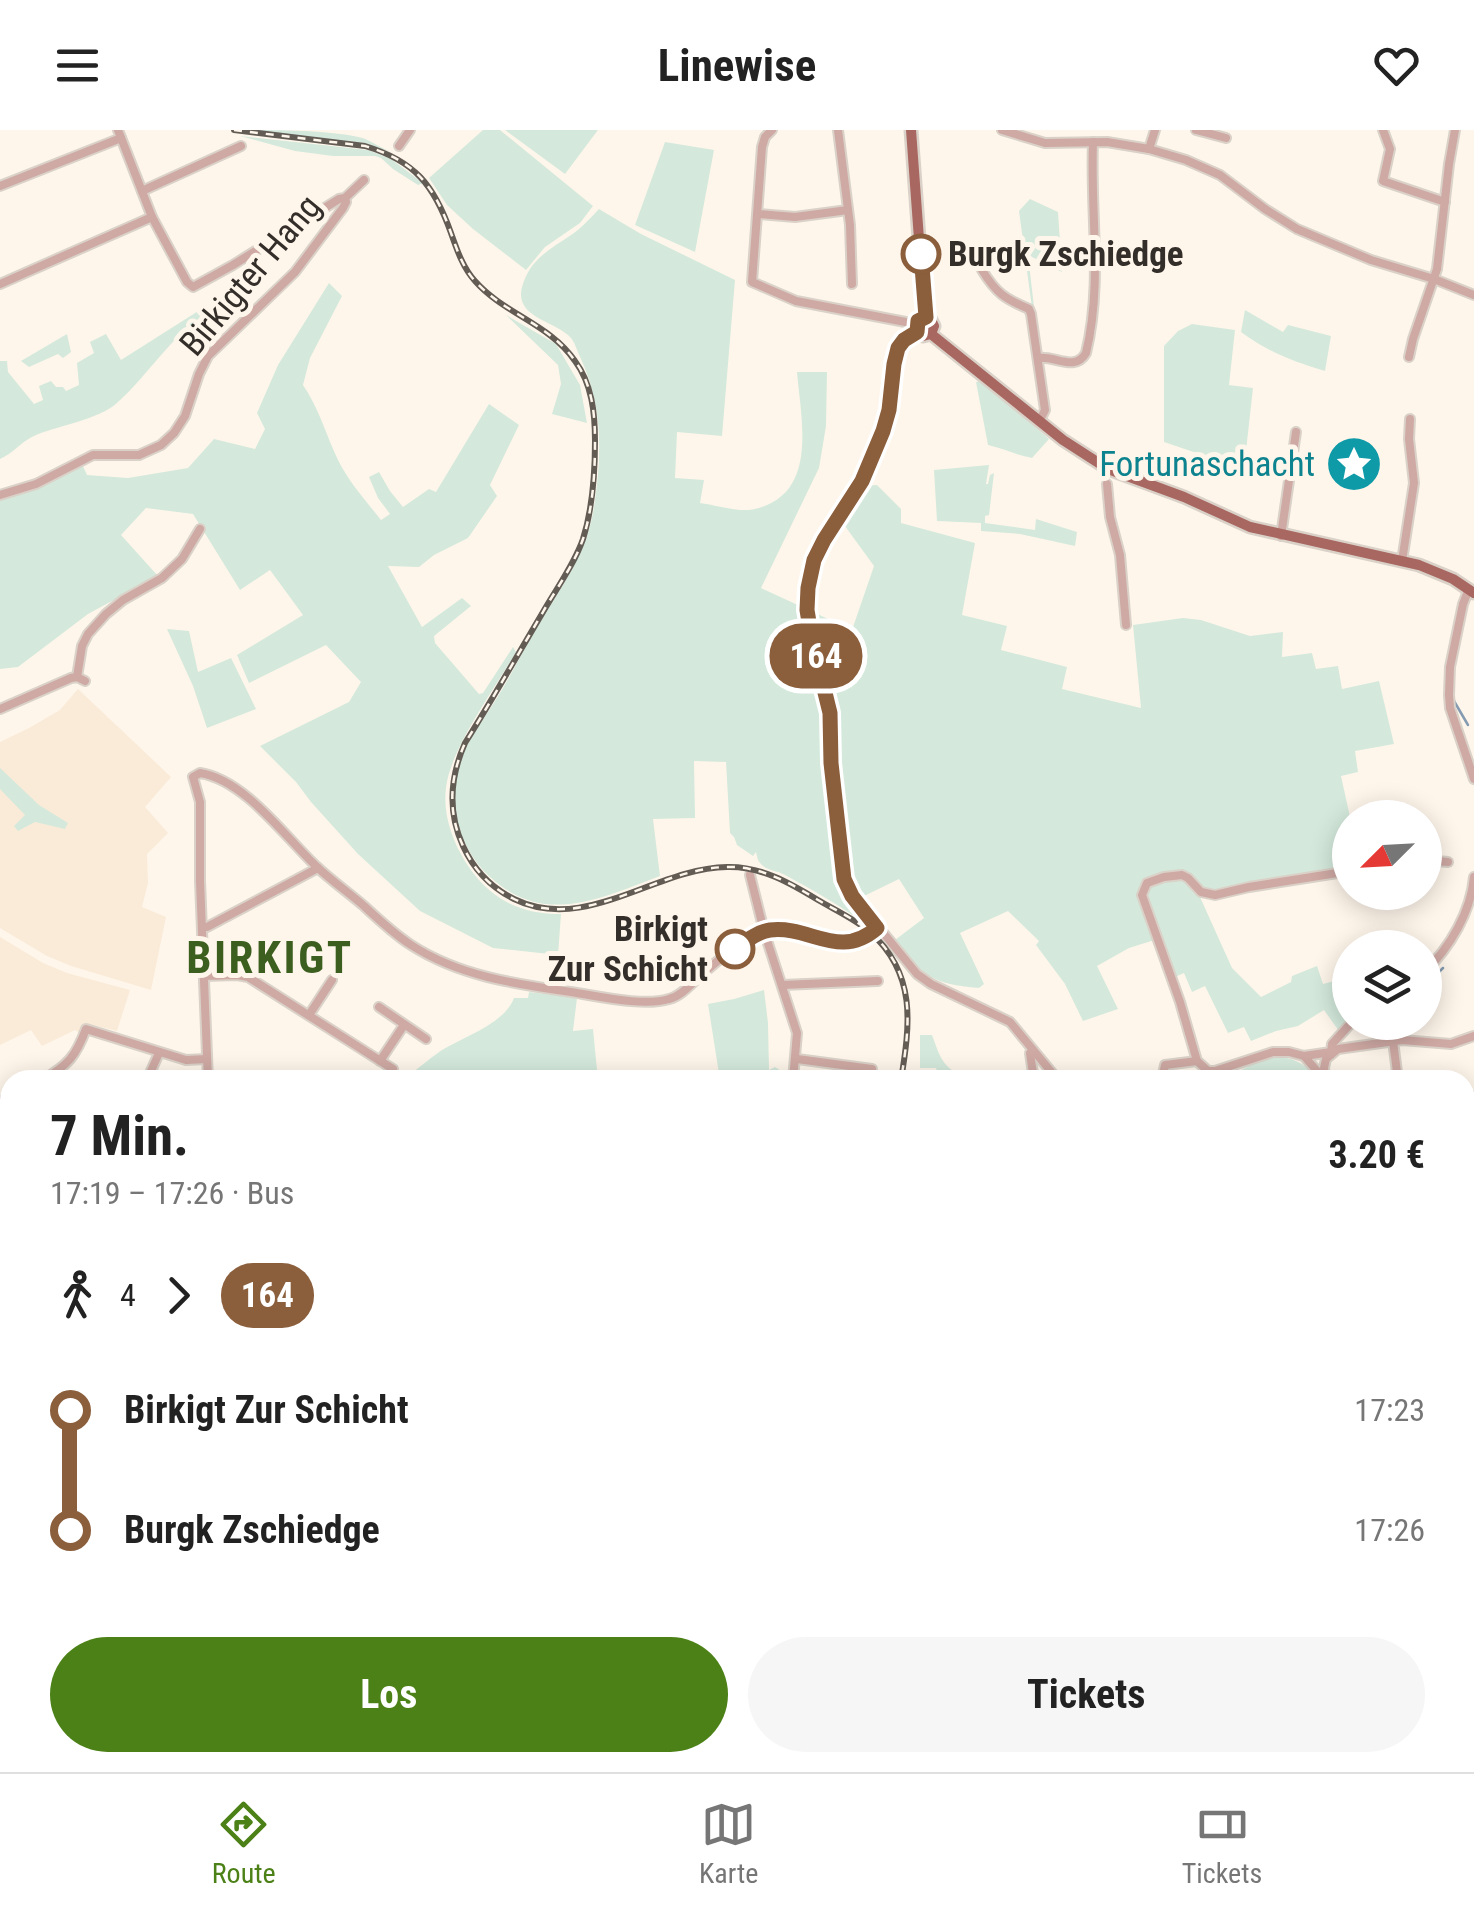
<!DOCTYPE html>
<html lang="de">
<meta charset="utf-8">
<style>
:root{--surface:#fff;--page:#f6f6f6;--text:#222;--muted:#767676;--line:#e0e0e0;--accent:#4c8117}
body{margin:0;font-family:"Roboto Condensed",sans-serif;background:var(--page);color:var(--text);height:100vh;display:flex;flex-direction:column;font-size:38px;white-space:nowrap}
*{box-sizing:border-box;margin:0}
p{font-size:32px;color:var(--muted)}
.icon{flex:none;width:55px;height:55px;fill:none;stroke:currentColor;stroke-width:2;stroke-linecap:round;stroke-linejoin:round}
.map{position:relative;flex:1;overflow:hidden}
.sheet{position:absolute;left:0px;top:940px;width:1475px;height:702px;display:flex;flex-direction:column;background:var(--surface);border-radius:30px 30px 0 0;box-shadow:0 5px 25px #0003}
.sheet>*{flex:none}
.badge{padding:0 20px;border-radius:32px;font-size:35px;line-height:65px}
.needle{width:65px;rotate:246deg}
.buttons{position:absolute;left:1332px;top:670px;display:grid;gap:20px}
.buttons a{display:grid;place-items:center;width:110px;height:110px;border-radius:50%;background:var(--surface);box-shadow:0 5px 25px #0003;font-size:50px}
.map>.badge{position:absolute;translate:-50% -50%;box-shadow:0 0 0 5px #fff}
.legs{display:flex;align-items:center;gap:15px;height:110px;padding:0 50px;font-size:32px}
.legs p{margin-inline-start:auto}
.summary{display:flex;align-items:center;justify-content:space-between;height:170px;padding:0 50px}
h1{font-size:55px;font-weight:700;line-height:75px}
.action{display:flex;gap:20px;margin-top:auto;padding:20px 50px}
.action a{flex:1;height:115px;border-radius:60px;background:var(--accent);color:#fff;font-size:40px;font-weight:700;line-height:115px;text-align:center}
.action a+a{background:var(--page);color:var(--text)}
ul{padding:0 50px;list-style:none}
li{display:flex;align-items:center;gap:35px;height:120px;font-size:38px}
li i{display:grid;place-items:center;width:15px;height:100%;margin:0 12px;background:currentColor}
li i::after{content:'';width:25px;height:25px;margin:-12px;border:8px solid;border-radius:50%;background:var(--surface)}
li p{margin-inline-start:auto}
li:first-child i{background:linear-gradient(#0000 50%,currentColor 0)}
li:last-child i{background:linear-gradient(currentColor 50%,#0000 0)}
header{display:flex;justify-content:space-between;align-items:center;height:130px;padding:0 50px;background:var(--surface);font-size:45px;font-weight:700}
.tab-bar{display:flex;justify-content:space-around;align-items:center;height:140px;border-top:2px solid var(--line);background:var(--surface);font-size:28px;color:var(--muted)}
.tab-bar a{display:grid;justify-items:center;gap:5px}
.tab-bar .current{color:var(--accent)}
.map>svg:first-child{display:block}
.industrial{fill:#faebd8}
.education{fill:#fde7e7}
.green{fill:#d4e9dc}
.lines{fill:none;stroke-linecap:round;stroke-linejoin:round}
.stream{stroke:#849bb1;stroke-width:2.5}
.minor-casing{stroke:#dad2c8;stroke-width:12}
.major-casing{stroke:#dad2c8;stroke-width:15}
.minor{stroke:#cfa9a4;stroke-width:8}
.major{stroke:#a86760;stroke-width:10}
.rail-casing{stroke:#625c55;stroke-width:6}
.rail{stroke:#fff6eb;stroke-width:2.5;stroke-dasharray:8;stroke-linecap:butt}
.line-1-casing{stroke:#fff;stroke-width:22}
.line-1{stroke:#8b5e3c;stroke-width:15}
.stop-1-dot{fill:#fff;stroke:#8b5e3c;stroke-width:5}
.labels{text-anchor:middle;stroke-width:10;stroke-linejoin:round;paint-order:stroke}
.stop-label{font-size:35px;font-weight:bold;fill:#332e29;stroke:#fff6eb;text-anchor:start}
.street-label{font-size:35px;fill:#332e29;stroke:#fff6eb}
.culture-label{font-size:35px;fill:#0d838f;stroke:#fff6eb;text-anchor:end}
.district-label{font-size:45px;font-weight:bold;letter-spacing:2.5px;fill:#3c5f1f;stroke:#fff6eb}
</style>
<header><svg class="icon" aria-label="menu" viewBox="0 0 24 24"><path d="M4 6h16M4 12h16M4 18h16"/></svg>Linewise<svg class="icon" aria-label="heart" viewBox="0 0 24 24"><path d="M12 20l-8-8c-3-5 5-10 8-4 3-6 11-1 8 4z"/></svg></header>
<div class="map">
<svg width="1474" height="1642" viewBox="0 0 1474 1642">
<rect width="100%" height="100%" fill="#fff6eb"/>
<g class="industrial">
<polygon points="78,559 171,647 145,677 168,703 147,724 148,753 142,777 166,787 151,860 71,836 47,826 0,798 0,612 29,598 60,580"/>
<polygon points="0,807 43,833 67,843 130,860 117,901 85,893 80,903 75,900 42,916 31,900 0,915"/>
<polygon points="0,1152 5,1157 10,1153 10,1234 0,1242"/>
<polygon points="0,1393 4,1393 10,1401 10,1531 0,1524"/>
<polygon points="0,1534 10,1541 11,1633 0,1636"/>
<polygon points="793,1633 871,1633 871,1642 799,1642"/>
<polygon points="914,1633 1023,1633 1020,1642 911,1642"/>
</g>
<polygon class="education" points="1465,1405 1474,1416 1474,1500 1465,1513"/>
<g class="green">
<path d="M244 0C279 0 330 0 363 8 372 12 382 18 391 22L364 13Z"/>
<polygon points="483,0 500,0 593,76 580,93 545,117 526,140 473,99 447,75 429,48"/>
<polygon points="505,0 598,0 565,44"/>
<polygon points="240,6 368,20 391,29 423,53 418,55 393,39 381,28 375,26 333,26 295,21"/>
<polygon points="665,12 714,20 695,122 635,95"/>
<polygon points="1030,69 1058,82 1062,142 1028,125 1034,177 1032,178 1019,81"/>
<path d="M599 79 641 104 735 150 722 306 677 302 675 348 704 350 700 373C716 375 740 383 755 379 819 364 801 290 797 242H827L826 296 819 338 761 458 852 500 874 436 842 392 863 356 877 355 901 379V393L975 413 962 485 1007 496 1001 520 1067 537 1062 559 1141 578 1133 495 1183 488 1201 490 1250 506 1283 502 1282 527 1312 523 1316 539 1338 536 1342 559 1379 551 1394 614 1355 621 1358 642 1341 646 1350 687V737L1253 753 1200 767 1232 838 1261 867 1291 852 1292 846 1317 836 1323 854 1342 849 1350 866V891L1339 901 1324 880 1298 896 1276 901 1251 911 1244 897 1228 903 1205 856 1192 862 1184 843 1175 847 1161 808 1129 818 1097 836 1118 879 1083 891 1065 854 1036 815 1039 811 1008 781 960 803 984 854 979 858C932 854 924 847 895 810L924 788 899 749 860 768 878 790 869 798C844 777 814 761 785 745 778 741 770 741 763 736 757 730 758 730 756 722L753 726 737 715 734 707 730 703 726 632 694 631 695 688 653 689 660 746C601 768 545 797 490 747 462 721 449 682 456 644 461 617 481 594 495 571 510 548 522 522 536 499 560 458 587 424 594 377 602 325 603 277 581 229 578 223 575 213 571 208 554 189 509 188 524 151 533 127 552 118 571 105 582 98 590 88 599 79Z"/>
<path d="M329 153 342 166 310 228 303 255C319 278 326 305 338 330 349 352 366 371 381 390L390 384 378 368 369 347 379 342 390 361 403 377 429 359 436 362 489 274 519 295 490 355 497 366 468 408 434 425 419 437 388 436 422 497 462 468 471 476 434 506 435 513 479 564 483 563 513 517 516 522C496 557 450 619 446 658 442 688 456 721 474 744 497 773 525 784 561 784L558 825 493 818 420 781 358 724 311 672 296 652 260 616 349 572 361 552 326 515 249 553 237 525 303 485 270 440 240 460 193 384 146 378 121 405 158 446 88 484 18 537 0 539V365L22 359 80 330 87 345 128 348 188 338 214 309 255 319 265 299 257 283 278 235Z"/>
<path d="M203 178 206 184C169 208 150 243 118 272 98 291 56 295 32 307 20 313 12 324 0 329V231H7L8 242 34 274 43 270 39 256 51 251 56 257H63L66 261 79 255 77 233 94 223 90 212 106 204 121 230Z"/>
<path d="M1245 180 1283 202 1288 195 1331 206 1325 241C1294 232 1268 222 1241 202Z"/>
<polygon points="506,185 556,214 580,255 587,293 552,284 561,254 558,235"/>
<polygon points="1192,194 1235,200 1229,255 1253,258 1244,339 1164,312 1164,216 1178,201"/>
<polygon points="67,204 71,222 63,228 58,224 29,237 21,231"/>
<path d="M981 251 1049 309 1032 328C1016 325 1005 319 988 315L976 252Z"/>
<polygon points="989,335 986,354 988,354 990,345 994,343 989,385 985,386 985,393 1035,400 1036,389 1077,402 1075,416 1020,404 981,401 981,393 937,391 934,340"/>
<polygon points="167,499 189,501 198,542 231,528 256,579 207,598 193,556"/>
<polygon points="0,638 39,675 68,693 65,699 35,692 18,701 14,696 25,685 0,659"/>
<polygon points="764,860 768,893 769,940 775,937 781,941 774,950 720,950 708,874 734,869"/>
<path d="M529 862 577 868 573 901 593 899 598 950H403C416 940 429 929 442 920 465 906 504 894 514 868H528Z"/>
<path d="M920 905H932C940 927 943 939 966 947L967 950H940L936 938H920Z"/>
<path d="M1274 927C1295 927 1305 934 1319 950H1221L1261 930Z"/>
<polygon points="1474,1500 1474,1615 1465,1616 1465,1513"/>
<polygon points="618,1632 752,1633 758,1641 773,1633 793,1633 799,1642 617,1642"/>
<polygon points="1023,1633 1195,1633 1195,1642 1020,1642"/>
<polygon points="1289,1633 1440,1633 1447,1642 1283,1642"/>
</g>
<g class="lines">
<g class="stream">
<polyline points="1453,560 1454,571 1468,595"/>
<polyline points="1425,850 1434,847 1443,838"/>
<polyline points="1465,1504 1467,1503 1474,1510"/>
<polyline points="1465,1541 1470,1538 1470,1532 1474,1527"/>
<polyline points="0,1635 10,1632"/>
<polyline points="1158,1642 1164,1632"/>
</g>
<g class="minor-casing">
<g id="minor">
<polyline points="118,0 152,87 187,152 193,157 233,135 339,69 345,68 364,50"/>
<polyline points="772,0 765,7 762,17 752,152 796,171 916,194"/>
<polyline points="838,0 850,95 852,154"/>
<polyline points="1002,0 1045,13 1107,12 1149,19 1186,30 1220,45 1265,79 1297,99 1371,130 1434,149 1474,165"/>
<polyline points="1196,0 1226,8"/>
<polyline points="1383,0 1390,19 1383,51 1445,72"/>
<polyline points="399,16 410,0"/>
<polyline points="1149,19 1155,0"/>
<polyline points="0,56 121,8"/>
<polyline points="142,61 241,16"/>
<polyline points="758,84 795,87 848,80"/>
<path d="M982 140C996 163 1005 169 1029 179L1031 184 1045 280 1039 292"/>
<polyline points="0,154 152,87"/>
<polyline points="917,202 904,210 898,218 889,280 883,301 859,355 824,409 814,430 808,458 807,480 812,510 830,583 831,633 845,749 853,766 917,844 931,854 1010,892 1058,950"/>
<polyline points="1409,227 1413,209 1437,139 1449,34 1455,0"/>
<path d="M1039 228C1056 226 1075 242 1086 223 1103 153 1090 83 1093 12"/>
<polyline points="1107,354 1110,387 1120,425 1126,495"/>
<polyline points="0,365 36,354 93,325 139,325 161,315 174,303 185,286 199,244 208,226 295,142 343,78 346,72 345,68"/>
<polyline points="1281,406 1296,302"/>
<polyline points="1402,431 1414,353 1409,309 1410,289"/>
<polyline points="1469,459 1463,474 1450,537 1449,565 1450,578 1474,649"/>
<polyline points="77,547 82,516 88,504 106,484 123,470 162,448 182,429 200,399"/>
<polyline points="0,579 71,548 77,547 85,551"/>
<polyline points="1425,730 1448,732"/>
<polyline points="1350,741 1249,757 1215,765 1201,762 1188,748 1182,745 1164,747 1147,753 1142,765 1180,872 1197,931 1208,941 1215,941 1273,922 1289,922 1304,926 1331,922 1332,914 1352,892"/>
<polyline points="750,745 764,801 797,903 793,950"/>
<polyline points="202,797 207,797 318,738"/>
<path d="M1425 841C1450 818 1471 781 1474 747"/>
<polyline points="204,846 237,845 248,847 393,939"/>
<polyline points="782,855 878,851"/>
<polyline points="379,877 426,909"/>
<polyline points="309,885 332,850"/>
<polyline points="1393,911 1398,950"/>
<polyline points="1033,920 1030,923 1034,950"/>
<polyline points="1304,926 1324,949"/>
<polyline points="797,929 872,939"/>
<polyline points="380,931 404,895"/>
<path d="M43 950C68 935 76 926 86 899L186 930 207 929"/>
<polyline points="147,950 159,923"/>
<path d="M208 950 200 751V672L193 647 200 643C245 650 285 707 317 737 332 751 349 763 364 776 379 790 394 804 411 815 459 846 515 854 571 862 598 866 643 877 669 869 681 866 690 855 699 847 717 832 739 810 761 802 800 788 837 834 877 798"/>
<polyline points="1162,950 1165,935 1197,931"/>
<polyline points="1325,950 1324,938 1326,929 1338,919 1402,910 1451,914 1474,906"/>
<polyline points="0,972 10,966"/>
<polyline points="0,1014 10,1019"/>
<polyline points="1465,1051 1474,1053"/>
<polyline points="0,1095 10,1107"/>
<polyline points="1465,1156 1474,1167"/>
<polyline points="1465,1238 1474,1243"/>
<polyline points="1465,1396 1474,1407"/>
<polyline points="24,1632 29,1642"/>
<polyline points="154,1632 168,1642"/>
<polyline points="244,1632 247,1642"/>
<polyline points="298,1632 303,1642"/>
<polyline points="564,1632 570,1642"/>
<polyline points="381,1642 389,1632"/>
<polyline points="469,1642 476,1632"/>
<polyline points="611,1642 611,1632"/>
</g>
</g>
<g class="major-casing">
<g id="major">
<polyline points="911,0 924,177 926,187 931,190 934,196 931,204"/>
<polyline points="926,187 920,189 916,194 919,204 923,206 931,204 1063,310 1108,339 1184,367 1250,397 1419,435 1453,449 1474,463"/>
<polyline points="1465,984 1474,968"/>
<polyline points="0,1529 10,1535"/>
<polyline points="86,1642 88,1632"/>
<polyline points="1264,1642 1264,1632"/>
</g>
</g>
<use href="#minor" class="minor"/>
<use href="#major" class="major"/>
<g class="rail-casing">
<g id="rail">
<path d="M234 0 365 16C415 31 434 55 451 103 457 120 463 138 475 151 504 184 550 194 575 231 592 254 595 283 595 311 595 344 593 377 583 409 574 435 556 459 543 482 517 526 492 570 465 613 450 647 447 681 463 716 474 740 490 757 514 769 586 804 655 738 727 737 761 736 790 753 818 770 835 780 855 789 870 802 917 844 910 894 901 950"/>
<polyline points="0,1381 10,1396"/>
<polyline points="126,1632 131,1642"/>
</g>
</g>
<use href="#rail" class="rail"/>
</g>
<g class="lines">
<g class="line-1-casing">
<path id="line-1" d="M735 819C746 811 757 802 770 800 810 795 839 831 877 798L852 766 844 749 831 633 830 583 812 510 807 480 808 458 814 430 824 410 862 351 883 301 889 280 894 234 898 218 904 210 917 202 918 191 926 187 921 124"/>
</g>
<use href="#line-1" class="line-1"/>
</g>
<defs>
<g id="sight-disc" transform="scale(2.875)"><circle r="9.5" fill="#0f9aa8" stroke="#fff6eb"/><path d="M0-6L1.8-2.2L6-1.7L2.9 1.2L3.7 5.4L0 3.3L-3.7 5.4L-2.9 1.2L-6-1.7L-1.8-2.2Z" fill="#fff"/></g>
</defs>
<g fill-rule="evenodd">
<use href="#sight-disc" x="1354" y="334"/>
</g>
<g class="stop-1-dot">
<circle cx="921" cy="124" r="18"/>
<circle cx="735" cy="819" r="18"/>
</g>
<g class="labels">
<g class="stop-label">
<text x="948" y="136">Burgk Zschiedge</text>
<text x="708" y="811" text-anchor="end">Birkigt<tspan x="708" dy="40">Zur Schicht</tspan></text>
</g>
<g class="street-label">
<text transform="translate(250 145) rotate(-50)" y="12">Birkigter Hang</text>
</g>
<g class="culture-label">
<text x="1315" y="346">Fortunaschacht</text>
</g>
<g class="district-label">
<text x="270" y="843">BIRKIGT</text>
</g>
</g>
</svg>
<div class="buttons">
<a><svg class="needle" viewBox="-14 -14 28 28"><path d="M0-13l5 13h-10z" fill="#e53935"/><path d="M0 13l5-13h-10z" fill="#767676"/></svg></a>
<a><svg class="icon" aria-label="layers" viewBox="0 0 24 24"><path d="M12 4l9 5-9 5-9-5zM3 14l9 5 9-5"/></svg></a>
</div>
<b class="badge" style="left:816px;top:526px;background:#8b5e3c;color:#fff">164</b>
<section class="sheet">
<div class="summary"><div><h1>7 Min.</h1><p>17:19 – 17:26 · Bus</p></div><b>3.20 €</b></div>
<div class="legs"><svg class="icon" aria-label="walk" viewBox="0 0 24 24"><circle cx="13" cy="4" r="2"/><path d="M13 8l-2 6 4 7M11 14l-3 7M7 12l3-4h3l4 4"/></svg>4<svg class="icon" aria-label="forward" viewBox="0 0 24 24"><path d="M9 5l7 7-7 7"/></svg><b class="badge" style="background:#8b5e3c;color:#fff">164</b></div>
<ul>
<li><i style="color:#8b5e3c"></i><b>Birkigt Zur Schicht</b><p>17:23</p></li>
<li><i style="color:#8b5e3c"></i><b>Burgk Zschiedge</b><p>17:26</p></li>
</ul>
<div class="action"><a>Los</a><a>Tickets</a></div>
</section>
</div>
<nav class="tab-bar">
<a class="current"><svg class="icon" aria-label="directions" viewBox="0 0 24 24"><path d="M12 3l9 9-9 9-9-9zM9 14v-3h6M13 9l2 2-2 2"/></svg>Route</a>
<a><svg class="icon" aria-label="map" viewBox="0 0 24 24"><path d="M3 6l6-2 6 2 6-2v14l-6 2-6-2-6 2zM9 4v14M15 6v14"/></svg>Karte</a>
<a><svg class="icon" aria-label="tickets" viewBox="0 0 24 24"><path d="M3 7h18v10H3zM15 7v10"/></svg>Tickets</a>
</nav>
